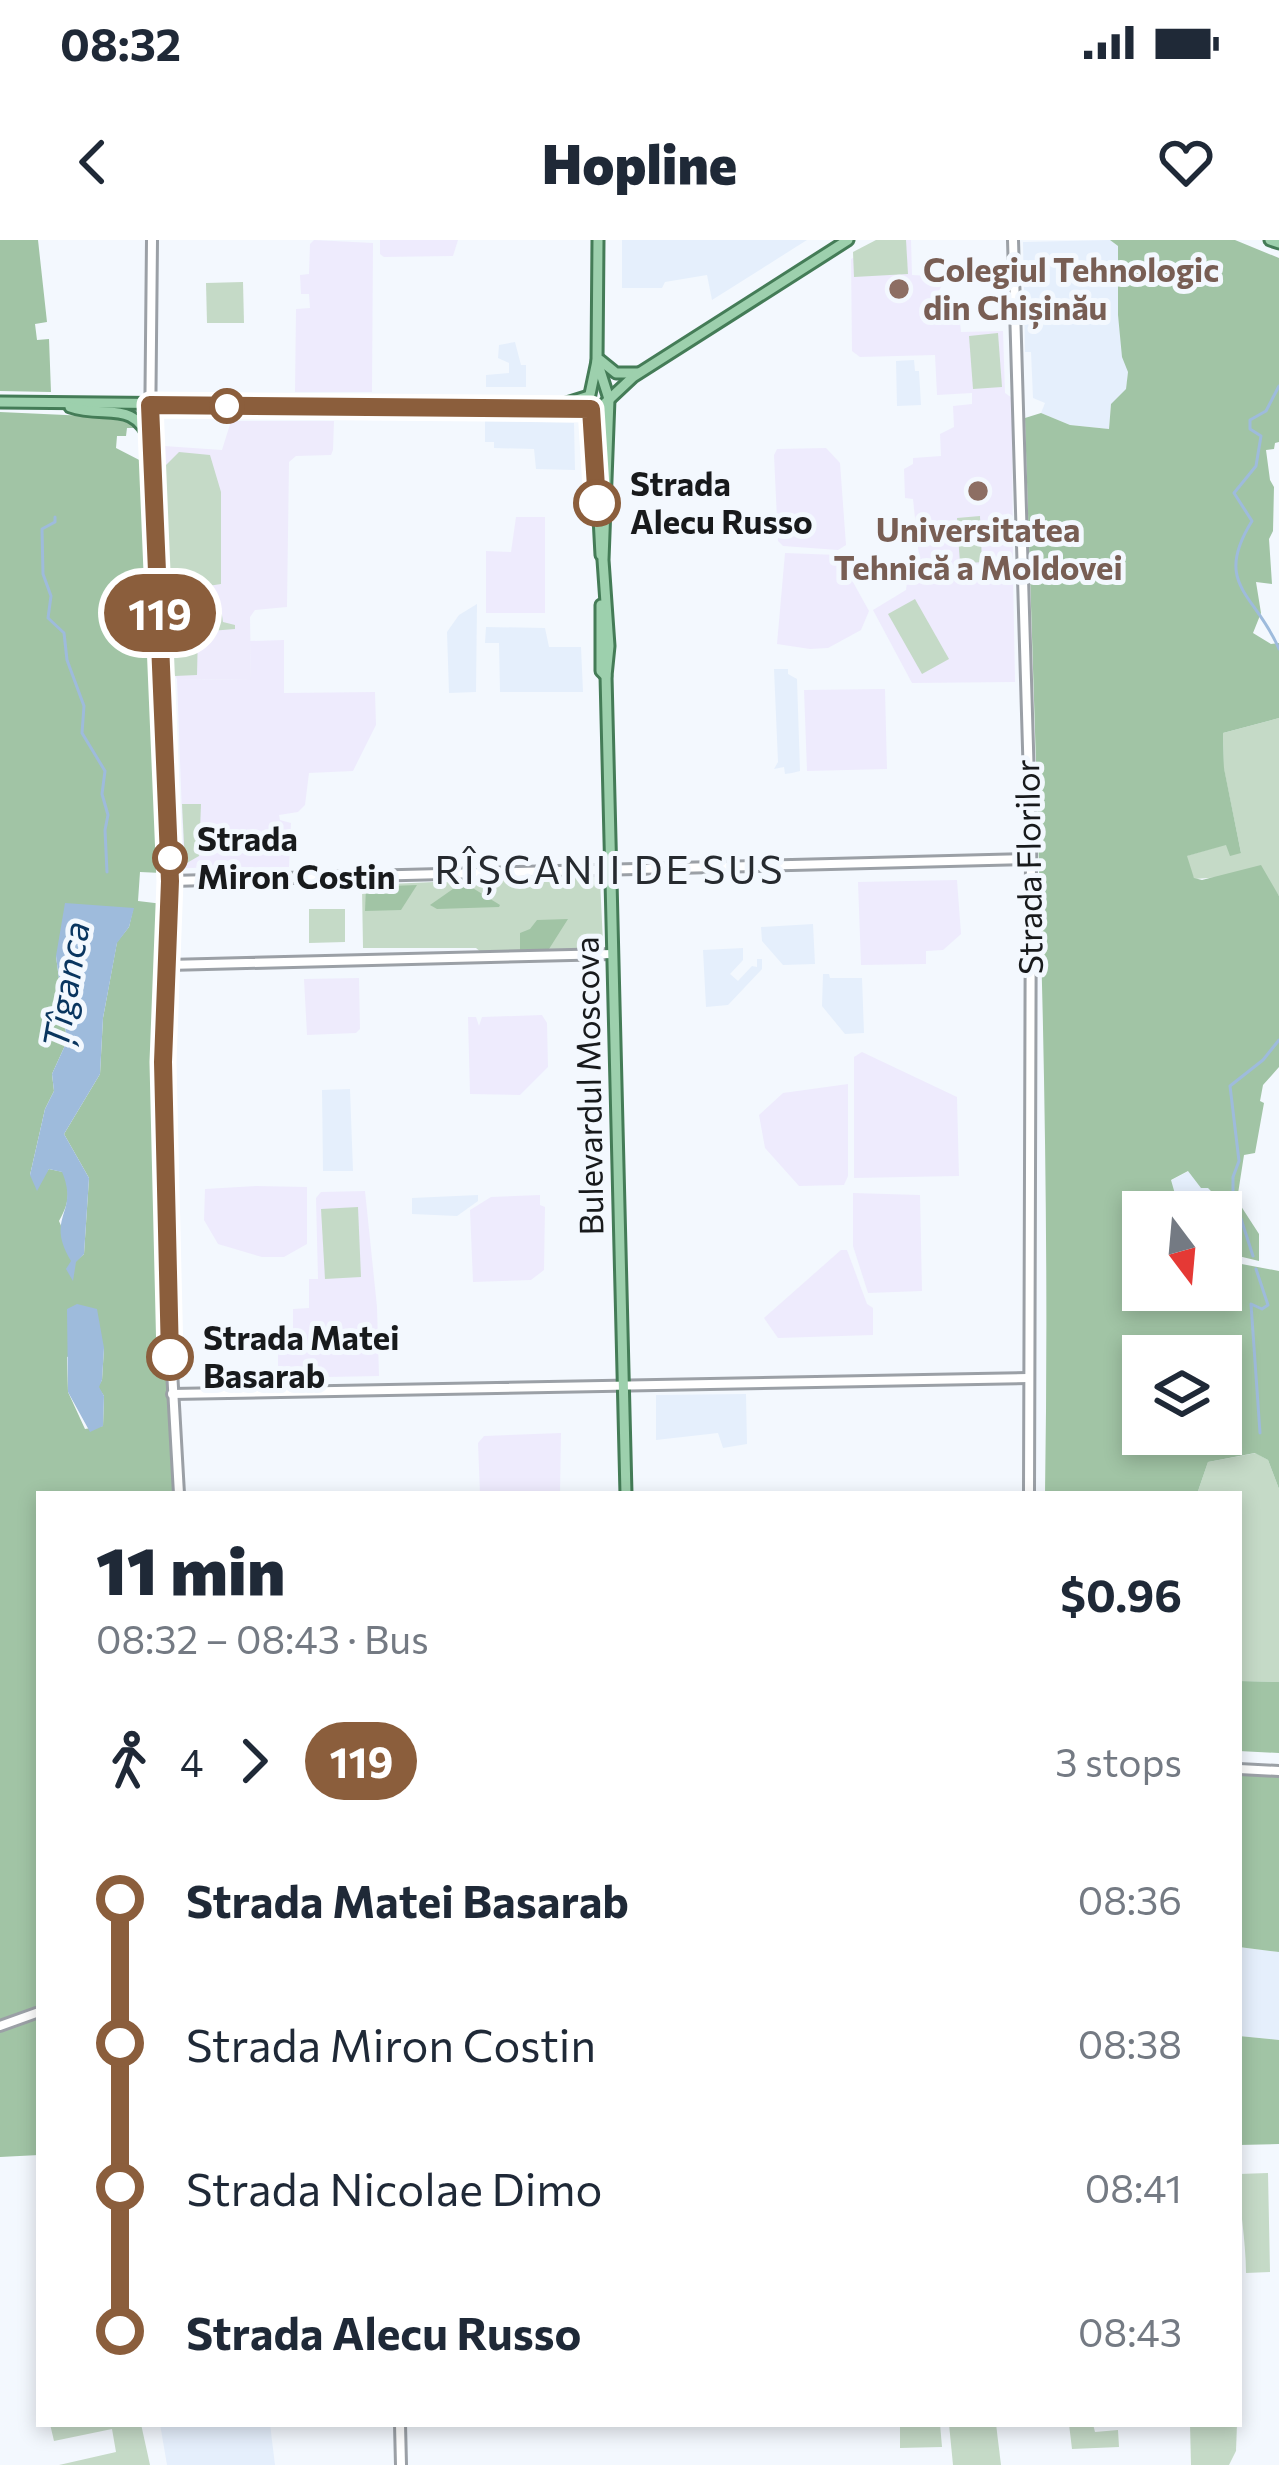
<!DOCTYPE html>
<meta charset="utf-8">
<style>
:root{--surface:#fff;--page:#f2f2f3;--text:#1f2937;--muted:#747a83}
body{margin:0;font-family:Commissioner,sans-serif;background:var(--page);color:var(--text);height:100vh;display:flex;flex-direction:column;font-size:45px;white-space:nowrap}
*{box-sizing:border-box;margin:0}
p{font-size:39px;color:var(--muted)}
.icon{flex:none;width:66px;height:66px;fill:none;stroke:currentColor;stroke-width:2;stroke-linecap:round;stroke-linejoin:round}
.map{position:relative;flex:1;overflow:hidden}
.panel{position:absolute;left:36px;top:1251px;width:1206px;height:936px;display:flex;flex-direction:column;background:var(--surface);border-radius:0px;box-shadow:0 6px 18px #0003}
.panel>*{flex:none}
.badge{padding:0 24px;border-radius:39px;font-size:42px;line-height:78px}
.needle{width:78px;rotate:164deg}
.tools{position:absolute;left:1122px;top:951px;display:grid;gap:24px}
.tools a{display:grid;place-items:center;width:120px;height:120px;border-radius:0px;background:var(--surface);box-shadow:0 6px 18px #0003;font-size:60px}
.map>.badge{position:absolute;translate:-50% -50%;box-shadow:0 0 0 6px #fff}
.legs{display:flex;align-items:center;gap:18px;height:132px;padding:0 60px;font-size:39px}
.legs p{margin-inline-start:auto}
.head{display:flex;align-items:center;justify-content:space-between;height:204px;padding:0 60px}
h1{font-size:66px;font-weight:800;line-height:90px}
ul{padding:0 60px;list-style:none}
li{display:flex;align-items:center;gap:42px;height:144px;font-size:45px}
li i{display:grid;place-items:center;width:18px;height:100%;margin:0 15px;background:currentColor}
li i::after{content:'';width:30px;height:30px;margin:-15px;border:9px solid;border-radius:50%;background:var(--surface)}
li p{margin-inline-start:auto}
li:first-child i{background:linear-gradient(#0000 50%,currentColor 0)}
li:last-child i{background:linear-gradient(currentColor 50%,#0000 0)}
.status{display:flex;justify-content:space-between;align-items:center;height:84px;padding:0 60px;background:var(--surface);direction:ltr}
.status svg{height:33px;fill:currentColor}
header{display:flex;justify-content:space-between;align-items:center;height:156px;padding:0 60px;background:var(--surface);font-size:54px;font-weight:800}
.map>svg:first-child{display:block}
.built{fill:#e5effc}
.education{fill:#eeebfd}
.medical{fill:#eeebfc}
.green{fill:#c5dac7}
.forest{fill:#a1c4a5;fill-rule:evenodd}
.water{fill:#9ebbdc}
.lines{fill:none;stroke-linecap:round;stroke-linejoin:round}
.stream{stroke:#9ebbdc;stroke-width:3}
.secondary-casing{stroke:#9ba0a6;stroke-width:14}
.primary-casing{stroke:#447c57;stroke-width:15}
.secondary{stroke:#fff;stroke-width:8}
.primary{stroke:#9dd0ad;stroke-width:9}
.line-1-casing{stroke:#fff;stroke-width:27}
.line-1{stroke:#8b5e3c;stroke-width:18}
.education-dot{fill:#8d6e63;stroke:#f3f8fe;stroke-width:4.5}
.stop-1-dot{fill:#fff;stroke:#8b5e3c;stroke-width:6}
.labels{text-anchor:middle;stroke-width:10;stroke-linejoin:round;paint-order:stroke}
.education-label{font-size:33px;font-weight:bold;fill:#785e54;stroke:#f3f8fe;text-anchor:start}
.stop-label{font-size:33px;font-weight:bold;fill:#181a1c;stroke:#f3f8fe;text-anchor:start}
.street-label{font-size:33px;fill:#181a1c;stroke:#f3f8fe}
.water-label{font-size:36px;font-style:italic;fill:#09355f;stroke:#f3f8fe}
.quarter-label{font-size:39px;letter-spacing:3px;fill:#262a2f;stroke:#f3f8fe}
</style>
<div class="status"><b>08:32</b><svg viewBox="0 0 49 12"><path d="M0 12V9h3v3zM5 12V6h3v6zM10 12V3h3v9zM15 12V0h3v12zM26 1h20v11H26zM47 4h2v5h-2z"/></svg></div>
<header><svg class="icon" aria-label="back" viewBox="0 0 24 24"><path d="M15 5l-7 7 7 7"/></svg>Hopline<svg class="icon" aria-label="heart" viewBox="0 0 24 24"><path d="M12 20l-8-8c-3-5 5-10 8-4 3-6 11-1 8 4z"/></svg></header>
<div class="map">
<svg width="1279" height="2225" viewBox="0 0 1279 2225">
<rect width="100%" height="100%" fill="#f3f8fe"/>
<g class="built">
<polygon points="622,0 807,0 712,60 707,35 665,42 662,48 622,48"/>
<polygon points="1110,0 1118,6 1118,75 1128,132 1126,150 1111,165 1109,189 1070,185 1041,173 1045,163 1033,158 1031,112 1025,112 1023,2"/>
<polygon points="515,102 521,125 526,125 526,147 486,147 486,135 509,133 509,123 498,118 499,105"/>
<polygon points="914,120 915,131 919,131 921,165 897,166 896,121"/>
<polygon points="485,181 574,183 575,230 536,229 534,209 494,208 494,202 485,202"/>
<polygon points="477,364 476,452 449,453 447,392 459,375"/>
<polygon points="486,387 545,388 549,407 581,407 583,452 500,452 499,403 485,403"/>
<polygon points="774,429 788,429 788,434 797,439 800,531 792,533 785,534 784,527 774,529 778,522"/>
<polygon points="813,684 815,724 783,725 762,701 761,687"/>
<polygon points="743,708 743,720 730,734 738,741 752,726 757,727 757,719 762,719 762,729 728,765 706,767 703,710"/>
<polygon points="823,734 829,734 830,738 862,738 864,793 845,794 822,766"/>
<polygon points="350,849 353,931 323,931 322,850"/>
<polygon points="1189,931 1227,958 1239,985 1228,1028 1221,1026 1221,972 1157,972 1156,969 1170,960 1170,941"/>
<polygon points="478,955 478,961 457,976 412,974 412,958"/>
<polygon points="746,1154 747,1204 723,1208 718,1193 656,1200 656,1155"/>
<polygon points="1239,1707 1279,1712 1279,1800 1239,1796"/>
<polygon points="160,2184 270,2184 275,2225 167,2225"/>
</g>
<g class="education">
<polygon points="314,0 373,3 372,152 295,152 296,69 310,68 309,54 301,54 300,35 309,34 310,4"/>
<polygon points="380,0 458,0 453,16 384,17 380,14"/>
<polygon points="887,0 911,0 912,35 946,37 934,61 935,75 959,74 961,92 1003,91 1005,153 1012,158 1013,331 987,333 980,324 921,336 913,259 905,258 904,229 913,224 913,218 941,216 940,194 954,187 953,166 972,164 972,153 937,155 935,115 860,117 852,111 851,19"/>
<polygon points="826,208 840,223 846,305 838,310 783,306 778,301 774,215 777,209"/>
<polygon points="516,277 545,277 545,373 486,373 486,311 511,312"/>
<polygon points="785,313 838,315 869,371 861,390 828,408 810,409 777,404"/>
<polygon points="979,335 1013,336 1015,442 912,443 873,370 906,350 907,342 957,336 959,341 979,340"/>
<polygon points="284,400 284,453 375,452 376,485 353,531 309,533 305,565 298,572 279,575 280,580 291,583 289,627 184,628 177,439 251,440 250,401"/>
<polygon points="885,449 887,529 807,531 804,450"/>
<polygon points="957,640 961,694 943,710 926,711 926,724 861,725 858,642"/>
<polygon points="542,775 547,783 548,827 520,855 470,854 468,777 476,777 479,786 482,777"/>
<polygon points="862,812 957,857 959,936 854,938 854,817"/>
<polygon points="848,844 848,936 844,945 799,946 765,908 759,875 783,853"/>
<polygon points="256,946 307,947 307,1004 284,1017 262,1017 218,1004 204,980 205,949"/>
<polygon points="365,951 377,1067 379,1136 278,1138 278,1091 293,1090 293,1069 309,1068 309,1039 318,1039 316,958 321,952"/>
<polygon points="853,953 920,955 922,1051 868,1053 853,1006"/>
<polygon points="540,955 540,965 545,967 544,1030 531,1040 473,1042 470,970 491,957"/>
<polygon points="841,1010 847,1010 867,1064 873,1068 873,1095 778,1098 764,1078"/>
<polygon points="561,1193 560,1254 480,1254 478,1203 484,1196"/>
</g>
<g class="medical">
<polygon points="231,181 334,181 333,210 331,215 296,216 289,222 287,367 255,370 250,377 251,440 177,439 173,432 164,206 222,210"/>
<polygon points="359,738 360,789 356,793 307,795 304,739"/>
</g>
<g class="green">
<polygon points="876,0 906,0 908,34 854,37 853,12"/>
<polygon points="243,42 244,83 207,83 206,43"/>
<polygon points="998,93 1002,147 973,149 969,96"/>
<polygon points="179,212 210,215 221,252 221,344 208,346 208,361 220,362 223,382 235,385 235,389 198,392 197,435 175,436 173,432 164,227"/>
<polygon points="980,276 982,322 960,324 957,278"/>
<polygon points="915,359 949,419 922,434 888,374"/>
<polygon points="1279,478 1279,656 1263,634 1194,639 1186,616 1227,604 1241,613 1224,529 1223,493"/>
<polygon points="182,564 201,564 199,616 185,624"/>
<polygon points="595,635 600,640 603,703 594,710 482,713 476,708 363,708 362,648 365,645"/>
<polygon points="309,669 345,669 345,702 309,703"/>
<polygon points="358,967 361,1037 325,1039 321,969"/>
<polygon points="1256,1213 1268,1220 1279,1249 1279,1442 1239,1441 1239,1254 1197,1254 1208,1222"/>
<path d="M1268 1933 1270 2032 1246 2033C1246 1999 1239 1968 1239 1934Z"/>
<polygon points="50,2184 141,2184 150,2225 59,2225 116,2212 112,2189 54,2201"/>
<polygon points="900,2184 940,2184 942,2207 900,2208"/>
<polygon points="949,2184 996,2184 1001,2225 953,2225"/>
<polygon points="1069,2184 1093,2184 1095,2192 1118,2190 1119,2207 1072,2209"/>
<polygon points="1190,2184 1237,2184 1236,2211 1229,2225 1191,2225"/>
</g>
<g class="forest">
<polygon points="0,0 38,0 47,82 35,84 37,100 49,99 51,152 0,151"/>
<path d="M1047 0H1235L1279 18V202L1275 203 1274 209 1266 210 1270 240 1274 247 1273 291 1269 299 1272 344 1256 342 1261 373 1253 393 1271 404 1279 403V478L1223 493 1224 528 1241 613 1230 616 1226 605 1187 616 1194 638 1202 640 1261 625 1279 656V827L1263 845 1260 861 1264 863 1255 913 1244 915 1237 960 1259 994V1021L1230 1014 1239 985 1228 958H1218L1208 948H1201L1188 931 1171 940 1175 954 1156 968 1157 972H1143V1050H1221V1026L1228 1028 1231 1022 1279 1031V1249L1268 1220 1255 1213 1208 1222 1197 1254H1045C1051 895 1036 536 1025 178L1041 173 1070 185 1109 189 1111 164 1126 149 1128 132 1122 117 1118 75V6L1110 0ZM1143 1116H1221V1194H1143Z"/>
<path d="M0 172 131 178 140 188H127L126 196H117L116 208 147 224 162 633 140 632 138 661 163 664 157 962 173 1254H39V1767L0 1781ZM133 669 129 687 117 702 103 778 100 834 64 894 89 938 84 1014 76 1021 59 981C69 963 71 952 63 932L49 929 43 936 30 935 45 869 54 851 52 834 67 801 56 716ZM104 1108 102 1140 98 1147 104 1156 103 1186 85 1189 68 1152 67 1117Z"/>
<polygon points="463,642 500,665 499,667 437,669 430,665"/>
<polygon points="417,645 401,670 365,671 366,647"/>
<polygon points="568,679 549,709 520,710 520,693 530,689 537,680"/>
<polygon points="1239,1441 1279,1442 1279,1513 1239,1511"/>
<polygon points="1239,1533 1279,1535 1279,1712 1239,1707"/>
<polygon points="39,1777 39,1915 0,1917 0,1791"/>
<polygon points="1239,1796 1279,1800 1279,1904 1239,1905"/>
</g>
<g class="water">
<path d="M65 663 134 668 129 687 117 703 103 778 100 834 64 894 89 938 84 1014 76 1022 73 1041 66 1029 71 1021C44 976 80 974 62 932L49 929 37 951 30 935 45 869 54 851 52 834 67 801 56 716Z"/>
<polygon points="77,1064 97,1069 104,1108 102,1140 99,1147 104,1156 103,1186 90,1192 68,1152 67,1069"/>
</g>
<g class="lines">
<g class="stream">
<path d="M1279 146 1266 171 1250 180V189L1261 196 1256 226 1234 253 1252 281C1212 345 1256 354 1279 409"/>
<polyline points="55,277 55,282 42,289 43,334 51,356 48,378 64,393 67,420 84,466 82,493 105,531 102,554 108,575 105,590 107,632"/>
<polyline points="1253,1016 1233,954 1233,937 1239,921 1230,846 1263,820 1279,800"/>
<polyline points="1256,1029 1268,1065 1262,1069 1251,1064 1260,1193"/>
</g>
<g class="secondary-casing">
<g id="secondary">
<polyline points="152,0 150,201 171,641 163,822 167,1042 179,1254"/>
<polyline points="1013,0 1031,609 1029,1254"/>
<polyline points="171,641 1030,619"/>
<polyline points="168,725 613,714"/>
<polyline points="172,1154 1028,1138"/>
<polyline points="1239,1529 1279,1531"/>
<polyline points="0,1786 39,1772"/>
<polyline points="400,2184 401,2225"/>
</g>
</g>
<g class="primary-casing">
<g id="primary">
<polyline points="598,0 597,121 589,159 594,182 601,315"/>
<polyline points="1270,0 1279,3"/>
<polyline points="600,120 616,133 638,133"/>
<polyline points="597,121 609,159 603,320 609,406 606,436 626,1254"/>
<polyline points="0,162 600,168 633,137 848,0"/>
<path d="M70 167C105 179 134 159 150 201"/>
<polyline points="554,167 589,156"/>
<polyline points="601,365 601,431 606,436"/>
</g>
</g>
<use href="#secondary" class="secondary"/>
<use href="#primary" class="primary"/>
</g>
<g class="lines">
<g class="line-1-casing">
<polyline id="line-1" points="170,1117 163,822 170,641 150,165 591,169 597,263"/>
</g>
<use href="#line-1" class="line-1"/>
</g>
<g class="education-dot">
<circle cx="899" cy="49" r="12"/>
<circle cx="978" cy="251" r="12"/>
</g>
<g class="stop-1-dot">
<circle cx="227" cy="166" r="15"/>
<circle cx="597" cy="263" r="21"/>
<circle cx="170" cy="618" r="15"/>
<circle cx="170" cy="1117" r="21"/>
</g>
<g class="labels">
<g class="education-label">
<text x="923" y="42">Colegiul Tehnologic<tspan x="923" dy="38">din Chișinău</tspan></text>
<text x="978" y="302" text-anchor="middle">Universitatea<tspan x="978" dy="38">Tehnică a Moldovei</tspan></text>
</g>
<g class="stop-label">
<text x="630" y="256">Strada<tspan x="630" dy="38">Alecu Russo</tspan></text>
<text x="197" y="611">Strada<tspan x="197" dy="38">Miron Costin</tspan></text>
<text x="203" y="1110">Strada Matei<tspan x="203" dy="38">Basarab</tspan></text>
</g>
<g class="street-label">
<text transform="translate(1029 627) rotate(-91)" y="12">Strada Florilor</text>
<text transform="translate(589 846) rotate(-91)" y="12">Bulevardul Moscova</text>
</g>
<g class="water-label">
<text transform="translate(66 745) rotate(-80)" y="13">Țîganca</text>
</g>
<g class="quarter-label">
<text x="610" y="644">RÎȘCANII DE SUS</text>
</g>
</g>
</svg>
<div class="tools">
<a><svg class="needle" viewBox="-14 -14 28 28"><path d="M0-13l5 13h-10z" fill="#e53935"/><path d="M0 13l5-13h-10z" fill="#747a83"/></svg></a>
<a><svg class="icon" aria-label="layers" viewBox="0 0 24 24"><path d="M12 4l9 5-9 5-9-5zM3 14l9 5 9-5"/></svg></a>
</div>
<b class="badge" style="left:160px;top:373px;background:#8b5e3c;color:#fff">119</b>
<section class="panel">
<div class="head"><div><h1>11 min</h1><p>08:32 – 08:43 · Bus</p></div><b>$0.96</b></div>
<div class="legs"><svg class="icon" aria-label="walk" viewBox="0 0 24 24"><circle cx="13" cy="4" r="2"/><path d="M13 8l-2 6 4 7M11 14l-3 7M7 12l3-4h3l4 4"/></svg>4<svg class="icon" aria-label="forward" viewBox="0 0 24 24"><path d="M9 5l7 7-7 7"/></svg><b class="badge" style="background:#8b5e3c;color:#fff">119</b><p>3 stops</p></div>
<ul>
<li><i style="color:#8b5e3c"></i><b>Strada Matei Basarab</b><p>08:36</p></li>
<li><i style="color:#8b5e3c"></i><span>Strada Miron Costin</span><p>08:38</p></li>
<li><i style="color:#8b5e3c"></i><span>Strada Nicolae Dimo</span><p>08:41</p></li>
<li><i style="color:#8b5e3c"></i><b>Strada Alecu Russo</b><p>08:43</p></li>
</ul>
</section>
</div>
